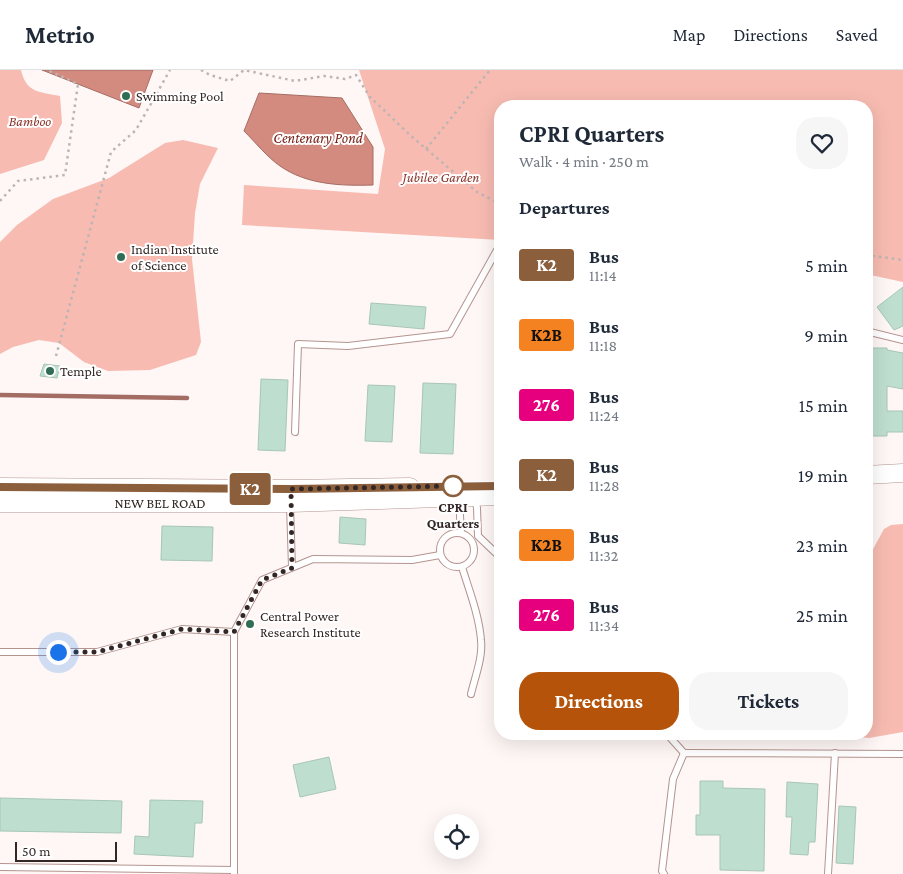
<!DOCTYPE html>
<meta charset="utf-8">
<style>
:root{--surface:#fff;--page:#f6f6f7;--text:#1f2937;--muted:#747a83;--line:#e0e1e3;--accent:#b45309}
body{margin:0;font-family:"Crimson Pro",serif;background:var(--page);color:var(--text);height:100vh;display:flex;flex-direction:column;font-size:19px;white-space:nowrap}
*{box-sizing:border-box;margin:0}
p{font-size:16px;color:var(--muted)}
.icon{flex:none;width:28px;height:28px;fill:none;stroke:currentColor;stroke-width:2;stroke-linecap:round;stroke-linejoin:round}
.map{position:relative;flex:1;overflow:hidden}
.drawer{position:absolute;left:494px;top:30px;width:379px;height:640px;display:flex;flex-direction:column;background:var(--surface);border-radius:20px;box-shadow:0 5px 20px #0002}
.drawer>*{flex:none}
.badge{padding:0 10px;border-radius:4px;font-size:18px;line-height:32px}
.buttons{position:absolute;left:434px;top:744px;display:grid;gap:10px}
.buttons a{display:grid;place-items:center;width:45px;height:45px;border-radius:50%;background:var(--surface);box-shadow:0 5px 20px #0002;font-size:25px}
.scale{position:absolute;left:15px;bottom:12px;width:102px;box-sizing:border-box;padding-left:5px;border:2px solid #332725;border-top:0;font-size:14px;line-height:18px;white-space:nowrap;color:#332725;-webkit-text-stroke:4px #fff;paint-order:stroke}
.you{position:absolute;width:25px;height:25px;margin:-12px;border:4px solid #fff;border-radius:50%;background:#1a73e8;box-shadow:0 0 0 8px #1a73e833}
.map>.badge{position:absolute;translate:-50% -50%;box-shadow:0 0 0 2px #fff}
h2{padding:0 25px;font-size:19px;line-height:45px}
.round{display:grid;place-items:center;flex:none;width:52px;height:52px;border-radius:20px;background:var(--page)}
.headline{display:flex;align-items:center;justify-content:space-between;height:85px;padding:0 25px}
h1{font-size:24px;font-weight:700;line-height:38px}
.primary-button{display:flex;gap:10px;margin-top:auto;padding:10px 25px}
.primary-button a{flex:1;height:58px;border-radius:20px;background:var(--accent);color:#fff;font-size:20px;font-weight:700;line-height:58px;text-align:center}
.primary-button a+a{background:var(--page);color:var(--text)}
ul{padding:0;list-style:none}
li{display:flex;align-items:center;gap:15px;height:70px;padding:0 25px}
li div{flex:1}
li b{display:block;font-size:19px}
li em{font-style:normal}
li .badge{min-width:55px;font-weight:700;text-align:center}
header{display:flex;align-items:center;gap:30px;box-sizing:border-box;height:70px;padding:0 25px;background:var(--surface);border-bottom:1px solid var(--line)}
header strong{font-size:24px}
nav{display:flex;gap:28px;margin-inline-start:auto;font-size:18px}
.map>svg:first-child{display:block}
.green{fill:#f7bbb1}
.water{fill:#d48b7f;stroke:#a46d64}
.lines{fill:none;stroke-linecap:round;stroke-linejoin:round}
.stream{stroke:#a46d64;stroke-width:4.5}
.building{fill:#beded0;stroke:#a7c6b8}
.service-casing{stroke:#b4948f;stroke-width:8}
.secondary-casing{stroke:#b4948f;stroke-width:19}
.path{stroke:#bdb4b3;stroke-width:2.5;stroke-dasharray:2.5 4;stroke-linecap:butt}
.service{stroke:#fff;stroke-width:6}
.secondary{stroke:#fff;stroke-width:18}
.line-casing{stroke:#fff;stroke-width:11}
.line{stroke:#8b5e3c;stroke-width:8}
.walk{stroke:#332725;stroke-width:5;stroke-dasharray:0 9}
.poi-dot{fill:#316c55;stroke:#fff;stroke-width:2}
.stop-dot{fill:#fff;stroke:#8b5e3c;stroke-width:2.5}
.labels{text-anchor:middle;stroke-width:4;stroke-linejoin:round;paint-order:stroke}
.poi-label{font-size:14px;fill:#332725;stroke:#fff;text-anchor:start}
.park-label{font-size:14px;font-style:italic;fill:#8d352b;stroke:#fff}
.street-label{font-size:14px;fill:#332725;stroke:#fff}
.stop-label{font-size:14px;font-weight:bold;fill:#332725;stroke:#fff}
.water-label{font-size:15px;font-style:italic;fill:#741e16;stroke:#fff}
</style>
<header>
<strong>Metrio</strong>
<nav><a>Map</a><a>Directions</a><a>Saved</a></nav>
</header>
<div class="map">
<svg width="903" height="804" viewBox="0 0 903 804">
<rect width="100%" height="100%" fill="#fef7f6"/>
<g class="green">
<path d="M0 0H21C26 23 40 22 60 26L62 53 44 90 0 104Z"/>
<polygon points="359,0 903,0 903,212 866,204 866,36 500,36 500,170 242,155 244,115 378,124 385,79"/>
<polygon points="183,70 218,78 200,114 195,143 192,189 201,272 196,285 150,300 108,301 84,292 59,273 39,270 13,277 0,284 0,172 17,155 53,129 109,108 165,73"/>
<polygon points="903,454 903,662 869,668 831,664 866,664 866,492 884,459 891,455"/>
</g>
<g class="water">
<polygon points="42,0 153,0 139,38"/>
<path d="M259 23 342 28 373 77V115C342 116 307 115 280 96 267 87 256 73 244 61Z"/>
</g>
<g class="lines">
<polyline class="stream" points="0,325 187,328"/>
</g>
<g class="building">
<polygon points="903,217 903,256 894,260 877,237"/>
<polygon points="371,233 426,237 424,259 369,254"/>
<polygon points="866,278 887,278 887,280 903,283 903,319 887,316 887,341 903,341 903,362 887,362 887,366 866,366"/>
<polygon points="44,294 60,296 57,308 40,306"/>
<polygon points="261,309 288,310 285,381 258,380"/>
<polygon points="423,313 456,314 453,384 420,383"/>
<polygon points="368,315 395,316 392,372 365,371"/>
<polygon points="340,447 366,449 365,475 339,473"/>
<polygon points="162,456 213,457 212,491 161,490"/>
<polygon points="329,687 336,719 300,727 293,695"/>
<polygon points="700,711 723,711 723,718 765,719 764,801 720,800 720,765 696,765 696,745 700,745"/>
<polygon points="787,712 818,714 815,772 809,772 808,785 790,784 792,747 786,747"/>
<polygon points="0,728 122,731 121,763 0,761"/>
<polygon points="150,730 203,731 202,753 195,753 193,787 134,784 135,766 149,767"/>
<polygon points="839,736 856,737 853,794 836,793"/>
</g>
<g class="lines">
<g class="service-casing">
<g id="service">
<polyline points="866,261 903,270"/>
<polyline points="295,362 298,274 348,276 450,264 497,180 500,180"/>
<polyline points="459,428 461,463"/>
<polyline points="475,429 477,438 478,466 500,487"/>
<polyline points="290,435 292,497"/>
<circle cx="457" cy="480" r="17"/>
<path d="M462 497C469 520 479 545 481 570 483 587 475 607 471 624"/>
<polyline points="0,582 97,582 182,559 234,562"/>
<polyline points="667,664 684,683"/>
<polyline points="0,797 234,800"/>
<polyline points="234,804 234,562 262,510 313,489 412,490 440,485"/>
<polyline points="664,804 662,801 673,709 684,683 903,684"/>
<polyline points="828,804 835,683"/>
</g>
</g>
<g class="secondary-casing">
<g id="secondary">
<polyline points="866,405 903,403"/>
<polyline points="0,417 291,419 410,417"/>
<path id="s1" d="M0 433H290L500 426"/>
</g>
</g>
<g class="path">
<polyline points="201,0 210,5 230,11 244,0 295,11 324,6 345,9 356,5 370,27 411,66 477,122 500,134"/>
<polyline points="426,79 490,0"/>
<polyline points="0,131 18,111 65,105 78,14 47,0"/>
<polyline points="866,185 903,190"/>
<polyline points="56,286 111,82 136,60 170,0"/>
</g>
<use href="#service" class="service"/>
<use href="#secondary" class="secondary"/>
</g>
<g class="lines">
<g class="line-casing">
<polyline id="line" points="0,417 291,419 500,416"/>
</g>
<use href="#line" class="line"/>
<polyline class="walk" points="58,582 97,582 182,559 234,562 262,510 292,498 291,419 453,416"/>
</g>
<g class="poi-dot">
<circle cx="126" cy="26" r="5"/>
<circle cx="121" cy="187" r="5"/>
<circle cx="50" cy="301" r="5"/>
<circle cx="250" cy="554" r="5"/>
</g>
<circle class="stop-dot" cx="453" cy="416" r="10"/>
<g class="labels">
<g class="poi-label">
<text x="136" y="31">Swimming Pool</text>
<text x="131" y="184">Indian Institute<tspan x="131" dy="16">of Science</tspan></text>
<text x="60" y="306">Temple</text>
<text x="260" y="551">Central Power<tspan x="260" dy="16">Research Institute</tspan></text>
</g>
<g class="park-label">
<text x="30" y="56">Bamboo</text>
<text x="441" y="112">Jubilee Garden</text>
</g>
<g class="street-label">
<text dy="5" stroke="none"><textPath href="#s1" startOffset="160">NEW BEL ROAD</textPath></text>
</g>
<g class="stop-label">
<text x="453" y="442">CPRI<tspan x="453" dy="16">Quarters</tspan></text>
</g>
<g class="water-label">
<text x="318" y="73">Centenary Pond</text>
</g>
</g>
</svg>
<div class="buttons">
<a><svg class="icon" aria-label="locate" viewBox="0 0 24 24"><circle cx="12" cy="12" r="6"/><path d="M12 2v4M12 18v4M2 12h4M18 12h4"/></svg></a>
</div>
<div class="scale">50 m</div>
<div class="you" style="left:58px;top:582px"></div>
<b class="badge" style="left:250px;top:419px;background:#8b5e3c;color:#fff">K2</b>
<section class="drawer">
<div class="headline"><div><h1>CPRI Quarters</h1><p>Walk · 4 min · 250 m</p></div><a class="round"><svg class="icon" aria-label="heart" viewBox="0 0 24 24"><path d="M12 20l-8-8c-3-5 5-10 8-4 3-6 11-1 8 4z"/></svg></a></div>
<h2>Departures</h2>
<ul>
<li><span class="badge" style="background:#8b5e3c;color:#fff">K2</span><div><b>Bus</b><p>11:14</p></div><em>5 min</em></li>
<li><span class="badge" style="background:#f58220;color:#111">K2B</span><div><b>Bus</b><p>11:18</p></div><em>9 min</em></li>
<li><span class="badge" style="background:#e6007e;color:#fff">276</span><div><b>Bus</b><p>11:24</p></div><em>15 min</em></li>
<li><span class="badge" style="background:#8b5e3c;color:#fff">K2</span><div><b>Bus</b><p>11:28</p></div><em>19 min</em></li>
<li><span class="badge" style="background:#f58220;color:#111">K2B</span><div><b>Bus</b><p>11:32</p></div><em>23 min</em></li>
<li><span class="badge" style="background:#e6007e;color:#fff">276</span><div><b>Bus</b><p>11:34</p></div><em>25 min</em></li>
</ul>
<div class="primary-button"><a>Directions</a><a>Tickets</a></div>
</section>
</div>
